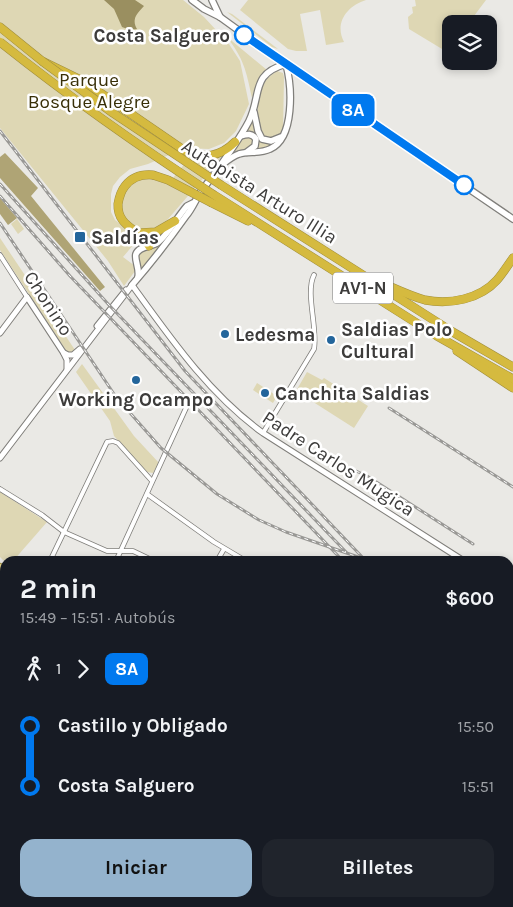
<!DOCTYPE html>
<html lang="es">
<meta charset="utf-8">
<style>
:root{--surface:#171b24;--page:#20242c;--text:#f1f3f6;--muted:#9ea1a6;--accent:#94b3cd}
body{margin:0;font-family:Karla,sans-serif;background:var(--page);color:var(--text);height:100vh;display:flex;flex-direction:column;font-size:19px;white-space:nowrap}
*{box-sizing:border-box;margin:0}
p{font-size:16px;color:var(--muted)}
.icon{flex:none;width:28px;height:28px;fill:none;stroke:currentColor;stroke-width:2;stroke-linecap:round;stroke-linejoin:round}
.map{position:relative;flex:1;overflow:hidden}
.side{position:absolute;left:0px;top:556px;width:514px;height:351px;display:flex;flex-direction:column;background:var(--surface);border-radius:15px 15px 0 0;box-shadow:0 2px 8px #0003}
.side>*{flex:none}
.badge{padding:0 10px;border-radius:8px;font-size:18px;line-height:32px}
.tools{position:absolute;left:442px;top:15px;display:grid;gap:10px}
.tools a{display:grid;place-items:center;width:55px;height:55px;border-radius:10px;background:var(--surface);box-shadow:0 2px 8px #0003;font-size:25px}
.map>.badge{position:absolute;translate:-50% -50%;box-shadow:0 0 0 2px #fff}
.legs{display:flex;align-items:center;gap:8px;height:55px;padding:0 20px;font-size:16px}
.legs p{margin-inline-start:auto}
.head{display:flex;align-items:center;justify-content:space-between;height:85px;padding:0 20px}
h1{font-size:28px;font-weight:700;line-height:38px}
.primary-button{display:flex;gap:10px;margin-top:auto;padding:10px 20px}
.primary-button a{flex:1;height:58px;border-radius:15px;background:var(--accent);color:#111;font-size:20px;font-weight:700;line-height:58px;text-align:center}
.primary-button a+a{background:var(--page);color:var(--text)}
ul{padding:0 20px;list-style:none}
li{display:flex;align-items:center;gap:18px;height:60px;font-size:19px}
li i{display:grid;place-items:center;width:8px;height:100%;margin:0 6px;background:currentColor}
li i::after{content:'';width:12px;height:12px;margin:-6px;border:4px solid;border-radius:50%;background:var(--surface)}
li p{margin-inline-start:auto}
li:first-child i{background:linear-gradient(#0000 50%,currentColor 0)}
li:last-child i{background:linear-gradient(currentColor 50%,#0000 0)}
.map>svg:first-child{display:block}
.green{fill:#ded7b4}
.forest{fill:#afa475}
.water{fill:#9a8f60}
.lines{fill:none;stroke-linecap:round;stroke-linejoin:round}
.minor-casing{stroke:#807f7b;stroke-width:5.5}
.tertiary-casing{stroke:#807f7b;stroke-width:7}
.secondary-casing{stroke:#807f7b;stroke-width:8}
.primary-casing{stroke:#a08e3e;stroke-width:8}
.motorway-casing{stroke:#a08e3e;stroke-width:9}
.minor{stroke:#fff;stroke-width:4}
.tertiary{stroke:#fff;stroke-width:5}
.secondary{stroke:#fff;stroke-width:5.5}
.primary{stroke:#e6d68c;stroke-width:6}
.motorway{stroke:#d5ba3f;stroke-width:8}
.rail-casing{stroke:#999895;stroke-width:3}
.rail{stroke:#fff;stroke-width:1;stroke-dasharray:4;stroke-linecap:butt}
.motorway-bridge-casing{stroke:#a08e3e;stroke-width:9;stroke-linecap:butt}
.motorway-bridge{stroke:#d5ba3f;stroke-width:8}
.line-1-casing{stroke:#fff;stroke-width:11}
.line-1{stroke:#0079ef;stroke-width:8}
.stop-1-dot{fill:#fff;stroke:#0079ef;stroke-width:2.5}
.poi-dot{fill:#23659b;stroke:#fff;stroke-width:2}
.labels{text-anchor:middle;stroke-width:5;stroke-linejoin:round;paint-order:stroke}
.shield{fill:#fff;stroke:#777676;stroke-width:1}
.shield-label{font-size:18px;font-weight:bold;fill:#3d3c3b}
.stop-label{font-size:19px;font-weight:bold;fill:#3d3c3b;stroke:#fff;text-anchor:end}
.park-label{font-size:19px;fill:#393008;stroke:#fff}
.street-label{font-size:19px;fill:#3d3c3b;stroke:#fff}
.poi-label{font-size:19px;font-weight:bold;fill:#3d3c3b;stroke:#fff;text-anchor:start}
</style>
<div class="map">
<svg width="513" height="907" viewBox="0 0 513 907">
<rect width="100%" height="100%" fill="#eae9e5"/>
<g class="green">
<polygon points="0,0 183,0 204,17 229,44 240,61 249,104 236,131 224,143 209,149 185,148 148,164 130,169 120,177 113,186 111,194 111,212 115,220 142,240 134,244 123,257 135,266 135,271 124,286 108,261 0,128"/>
<path d="M248 0H366C347 6 334 23 344 42L326 45 320 10 300 14 307 51H296L288 49 240 10Z"/>
<polygon points="415,0 486,0 468,24 451,24 451,46 447,52 409,29 408,17 413,13 412,7 416,6"/>
<polygon points="227,12 232,14 278,49 272,47"/>
<path d="M226 36 267 70 258 82 252 98C246 70 244 59 226 36Z"/>
<path d="M277 71 283 73 284 77 283 132 281 135 268 139 262 135C256 112 253 85 277 71Z"/>
<path d="M253 118C254 132 258 142 272 144L268 148 256 150 259 145 258 138 247 132Z"/>
<polygon points="248,136 250,136 255,142 249,149 233,154 240,142"/>
<path d="M225 153 162 226C105 244 112 170 154 178 159 179 164 182 168 184L191 156Z"/>
<polygon points="193,203 139,278 136,254 149,246 138,232 156,232"/>
<polygon points="17,219 24,229 18,234 11,224"/>
<polygon points="0,238 75,350 73,353 69,353 67,352 0,250"/>
<polygon points="82,364 134,436 159,463 153,473 147,472 114,436 110,421 76,372"/>
<polygon points="307,372 322,380 324,378 368,406 354,428 296,391"/>
<polygon points="257,383 277,396 273,403 253,390"/>
<polygon points="0,492 47,522 13,561 5,562 0,557"/>
<polygon points="513,793 513,831 509,835 509,800"/>
<polygon points="513,844 513,894 509,891 509,848"/>
<polygon points="453,902 490,903 498,907 450,907"/>
<polygon points="208,903 290,903 288,907 220,907"/>
<polygon points="299,903 299,902 443,903 440,907 297,907"/>
</g>
<g class="forest">
<polygon points="5,153 38,188 31,196 105,287 100,291 0,178 0,157"/>
<polygon points="0,198 17,218 8,225 0,214"/>
</g>
<path class="water" d="M104 0H135L144 6C138 13 131 18 137 29L130 30 122 27 114 9Z"/>
<g class="lines">
<g class="minor-casing">
<g id="minor">
<polyline points="0,255 27,297"/>
<path d="M263 433 314 349C318 329 305 292 314 275"/>
<polyline points="0,489 42,515 64,532 107,551 133,551 154,561"/>
<polyline points="147,494 214,542 246,561"/>
<polyline points="50,561 107,442 113,441 118,443 152,481"/>
<polyline points="116,561 186,408"/>
<polyline points="217,561 224,549"/>
<polyline points="0,632 5,627"/>
<polyline points="0,750 3,693"/>
<polyline points="509,839 513,835"/>
<polyline points="0,887 5,880"/>
<polyline points="72,907 76,902"/>
<polyline points="293,907 295,902"/>
<polyline points="446,907 449,902"/>
</g>
</g>
<g class="tertiary-casing">
<g id="tertiary">
<path d="M132 285C171 339 209 394 263 433L464 561"/>
<polyline points="97,326 126,290"/>
<polyline points="0,333 27,297 63,352 67,360 67,369"/>
<polyline points="64,353 68,355 73,355 80,349"/>
<polyline points="0,458 132,285"/>
<polyline points="509,590 513,593"/>
</g>
</g>
<g class="secondary-casing">
<g id="secondary">
<polyline points="192,0 204,9 220,17 274,56 513,219"/>
<polyline points="212,0 220,17"/>
<polyline points="254,112 258,131 262,139 271,141 281,137"/>
<path d="M241 136C247 134 252 133 256 139L255 146 247 152"/>
<path d="M223 164C228 160 233 156 239 154 249 151 260 154 270 149 295 138 292 87 286 64"/>
<path d="M138 277C140 269 134 259 136 254 139 246 151 247 157 243 167 236 178 216 187 206L193 203"/>
<path d="M132 285C151 263 169 240 186 216 192 209 195 201 200 193 217 170 236 146 249 121 262 95 250 74 286 64"/>
</g>
</g>
<g class="primary-casing">
<g id="primary">
<polyline points="0,567 5,571"/>
<polyline points="0,832 5,837"/>
<polyline points="135,902 147,907"/>
<polyline points="503,902 511,907"/>
</g>
</g>
<g class="motorway-casing">
<g id="motorway">
<path d="M0 27 42 61 83 81 185 151C204 159 220 157 235 142"/>
<polyline points="221,185 451,331 513,367"/>
<polyline points="214,195 437,336 513,379"/>
<polyline points="212,203 248,221"/>
<polyline points="138,233 156,232 175,221"/>
<path d="M149 246C141 229 117 228 118 204 119 198 121 191 125 186 132 177 142 174 153 175"/>
<path d="M382 283C396 289 410 296 425 300 450 305 480 299 497 280 503 273 508 265 513 258"/>
<polyline points="457,351 513,388"/>
</g>
</g>
<use href="#minor" class="minor"/>
<use href="#tertiary" class="tertiary"/>
<use href="#secondary" class="secondary"/>
<use href="#primary" class="primary"/>
<use href="#motorway" class="motorway"/>
<g class="rail-casing">
<g id="rail">
<polyline points="0,131 185,371 366,561"/>
<polyline points="0,184 109,305 346,552"/>
<polyline points="0,196 70,276 343,561"/>
<polyline points="0,223 116,397 161,448 217,494 259,520 286,532 361,558"/>
<polyline points="389,408 513,487"/>
<polyline points="334,461 367,476 473,544"/>
<polyline points="509,613 513,615"/>
<polyline points="509,623 513,625"/>
<polyline points="509,652 513,654"/>
<polyline points="509,690 513,693"/>
<polyline points="509,700 513,703"/>
</g>
</g>
<use href="#rail" class="rail"/>
<g class="motorway-bridge-casing">
<g id="motorway-bridge">
<path d="M0 42C69 97 140 147 214 195"/>
<polyline points="42,61 113,113 221,185"/>
<polyline points="153,175 168,180 212,203"/>
</g>
</g>
<use href="#motorway-bridge" class="motorway-bridge"/>
</g>
<g class="lines">
<g class="line-1-casing">
<polyline id="line-1" points="244,35 464,185"/>
</g>
<use href="#line-1" class="line-1"/>
</g>
<g class="stop-1-dot">
<circle cx="244" cy="35" r="9"/>
<circle cx="464" cy="185" r="9"/>
</g>
<g class="poi-dot">
<rect x="74" y="231" width="12" height="12" rx="2.5"/>
<circle cx="225" cy="334" r="5"/>
<circle cx="331" cy="340" r="5"/>
<circle cx="136" cy="380" r="5"/>
<circle cx="265" cy="393" r="5"/>
</g>
<g class="labels">
<rect class="shield" x="333" y="272.5" width="60" height="31" rx="4"/>
<g class="shield-label">
<text x="363" y="294">AV1-N</text>
</g>
<g class="stop-label">
<text x="230" y="42">Costa Salguero</text>
</g>
<g class="park-label">
<text x="89" y="86">Parque<tspan x="89" dy="22">Bosque Alegre</tspan></text>
</g>
<g class="street-label">
<text transform="translate(260 191) rotate(32)" y="7">Autopista Arturo Illia</text>
<text transform="translate(49 303) rotate(57)" y="7">Chonino</text>
<text transform="translate(339 463) rotate(33)" y="7">Padre Carlos Mugica</text>
</g>
<g class="poi-label">
<text x="91" y="244">Saldías</text>
<text x="341" y="336">Saldias Polo<tspan x="341" dy="22">Cultural</tspan></text>
<text x="235" y="341">Ledesma</text>
<text x="275" y="400">Canchita Saldias</text>
<text x="136" y="406" text-anchor="middle">Working Ocampo</text>
</g>
</g>
</svg>
<div class="tools">
<a><svg class="icon" aria-label="layers" viewBox="0 0 24 24"><path d="M12 4l9 5-9 5-9-5zM3 14l9 5 9-5"/></svg></a>
</div>
<b class="badge" style="left:353px;top:110px;background:#0079ef;color:#fff">8A</b>
<section class="side">
<div class="head"><div><h1>2 min</h1><p>15:49 – 15:51 · Autobús</p></div><b>$600</b></div>
<div class="legs"><svg class="icon" aria-label="walk" viewBox="0 0 24 24"><circle cx="13" cy="4" r="2"/><path d="M13 8l-2 6 4 7M11 14l-3 7M7 12l3-4h3l4 4"/></svg>1<svg class="icon" aria-label="forward" viewBox="0 0 24 24"><path d="M9 5l7 7-7 7"/></svg><b class="badge" style="background:#0079ef;color:#fff">8A</b></div>
<ul>
<li><i style="color:#0079ef"></i><b>Castillo y Obligado</b><p>15:50</p></li>
<li><i style="color:#0079ef"></i><b>Costa Salguero</b><p>15:51</p></li>
</ul>
<div class="primary-button"><a>Iniciar</a><a>Billetes</a></div>
</section>
</div>
